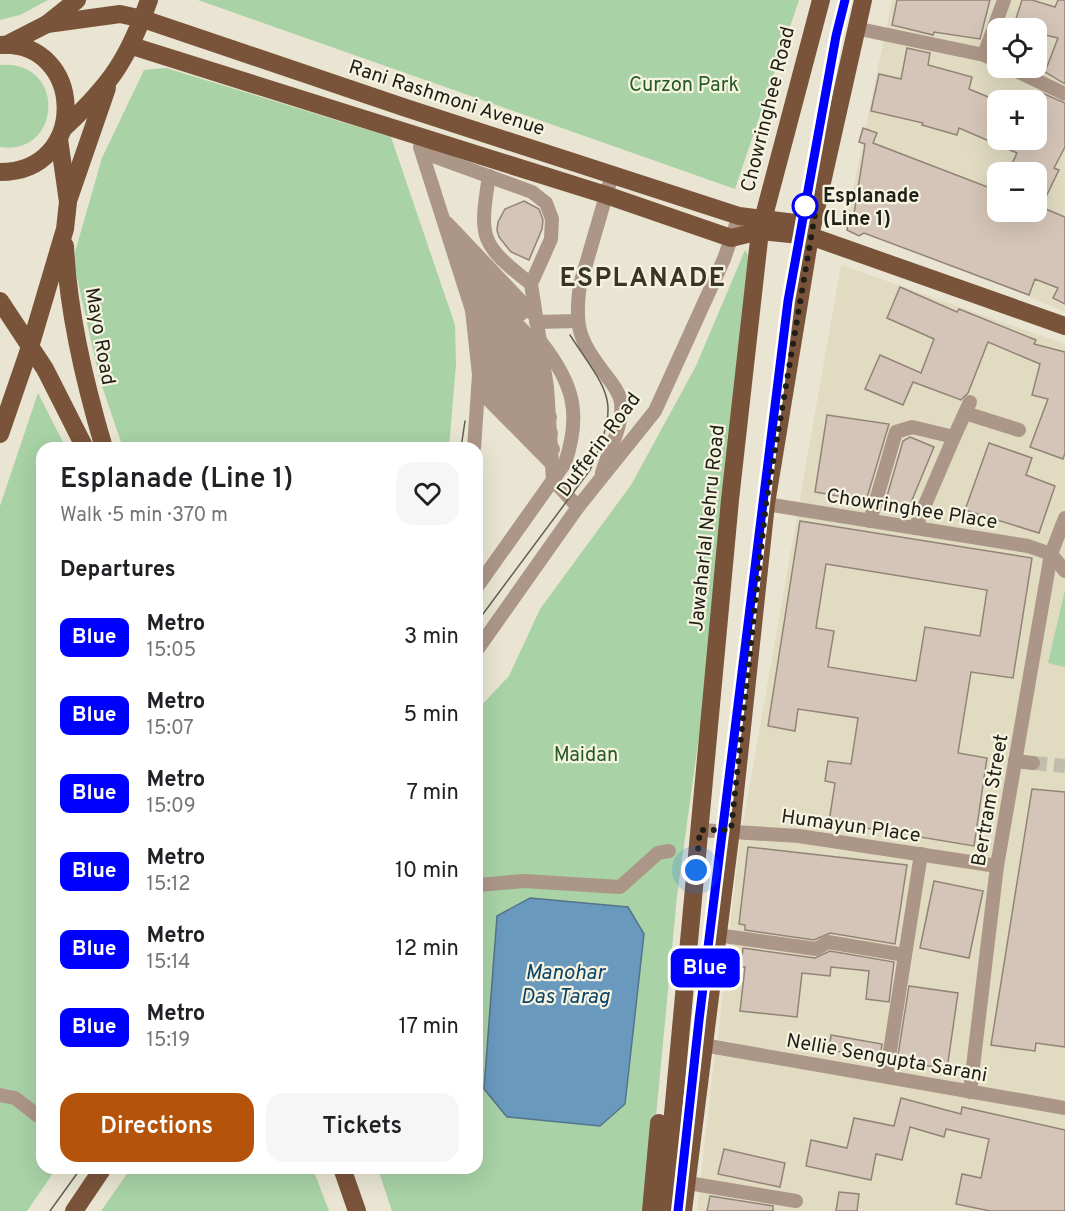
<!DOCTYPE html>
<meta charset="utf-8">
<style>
:root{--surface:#fff;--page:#f6f6f6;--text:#202124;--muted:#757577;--accent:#b45309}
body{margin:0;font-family:Overpass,sans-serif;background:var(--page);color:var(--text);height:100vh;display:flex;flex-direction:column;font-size:22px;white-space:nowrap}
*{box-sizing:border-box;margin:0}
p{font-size:20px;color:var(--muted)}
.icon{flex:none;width:33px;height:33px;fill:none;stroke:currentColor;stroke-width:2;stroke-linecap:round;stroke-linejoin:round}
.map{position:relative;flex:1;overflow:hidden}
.panel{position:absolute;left:36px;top:442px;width:447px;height:732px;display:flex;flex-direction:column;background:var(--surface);border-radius:18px;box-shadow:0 6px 24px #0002}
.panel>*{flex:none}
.badge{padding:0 12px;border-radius:9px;font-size:21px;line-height:39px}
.controls{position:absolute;left:987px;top:18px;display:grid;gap:12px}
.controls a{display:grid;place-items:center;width:60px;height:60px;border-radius:12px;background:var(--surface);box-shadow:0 6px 24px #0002;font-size:30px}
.you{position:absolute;width:30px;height:30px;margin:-15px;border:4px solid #fff;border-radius:50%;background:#1a73e8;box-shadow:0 0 0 9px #1a73e833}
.map>.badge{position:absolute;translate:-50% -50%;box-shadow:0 0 0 3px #fff}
h2{padding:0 24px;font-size:22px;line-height:54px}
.round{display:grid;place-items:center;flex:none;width:63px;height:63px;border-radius:18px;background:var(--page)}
.overview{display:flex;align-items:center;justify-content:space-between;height:102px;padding:0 24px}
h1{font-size:28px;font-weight:600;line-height:45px}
.primary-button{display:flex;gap:12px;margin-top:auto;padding:12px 24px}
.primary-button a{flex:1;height:69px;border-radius:18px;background:var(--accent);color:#fff;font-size:24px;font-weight:600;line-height:69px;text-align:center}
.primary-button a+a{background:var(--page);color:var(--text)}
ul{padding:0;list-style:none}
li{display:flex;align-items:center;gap:18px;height:78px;padding:0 24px}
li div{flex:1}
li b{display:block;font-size:22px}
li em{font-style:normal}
li .badge{min-width:66px;font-weight:700;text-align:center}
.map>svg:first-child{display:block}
.built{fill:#e0dbc1;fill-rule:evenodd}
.green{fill:#a9d2a6}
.water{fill:#6a99be;stroke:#54748c;stroke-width:1.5}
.building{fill:#d5c5b8;stroke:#928377;stroke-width:1.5;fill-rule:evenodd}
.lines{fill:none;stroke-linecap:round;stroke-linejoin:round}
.minor-tunnel{stroke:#c1bdad;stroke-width:14;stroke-dasharray:14 7;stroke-linecap:butt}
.minor{stroke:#ac9687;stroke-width:14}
.major{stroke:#7a543a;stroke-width:18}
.tram{stroke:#615f54;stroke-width:1.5}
.line-casing{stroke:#fff;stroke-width:14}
.line{stroke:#00f;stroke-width:9}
.walk{stroke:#1f1e17;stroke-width:6;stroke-dasharray:0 10.8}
.stop-dot{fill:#fff;stroke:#00f;stroke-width:3}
.labels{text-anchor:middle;stroke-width:4.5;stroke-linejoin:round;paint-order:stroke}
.park-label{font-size:20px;fill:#255c24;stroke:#f6f3e0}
.street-label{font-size:20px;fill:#1f1e17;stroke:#f6f3e0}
.stop-label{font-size:20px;font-weight:bold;fill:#1f1e17;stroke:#f6f3e0;text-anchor:start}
.water-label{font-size:21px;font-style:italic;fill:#0b4469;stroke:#f6f3e0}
.district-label{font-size:26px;font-weight:bold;letter-spacing:1.5px;fill:#393627;stroke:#f6f3e0}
</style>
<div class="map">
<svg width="1065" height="1211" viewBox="0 0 1065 1211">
<rect width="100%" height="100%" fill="#e9e5d2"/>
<g class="built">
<path d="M892 0H1065V312L847 219ZM998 28H1036V68H998ZM998 100H1036V140H998ZM998 172H1036V212H998Z"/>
<polygon points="841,265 1065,344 1065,1102 718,1040 739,847"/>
<polygon points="715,1053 1065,1114 1065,1211 697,1211"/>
</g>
<g class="green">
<polygon points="0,0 48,0 20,15 0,20"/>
<polygon points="198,0 799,0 735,189"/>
<path d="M0 65C68 60 61 157 0 147Z"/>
<polygon points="166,68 391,137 455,325 456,364 449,448 123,448 99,377 73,259 102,158 144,70"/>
<polygon points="745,250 762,278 677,896 647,1211 392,1211 378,1169 477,1168 477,710 509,676 540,609 631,485 696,366"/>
<polygon points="38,393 66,448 42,448 42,1168 56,1169 27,1211 0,1211 0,506"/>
<polygon points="1065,590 1065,667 1048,663"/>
<polygon points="131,1168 313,1169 329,1211 101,1211"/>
</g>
<polygon class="water" points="530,898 628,907 644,934 625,1104 600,1126 507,1117 484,1089 497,916"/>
<g class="building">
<polygon points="897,0 990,0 980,39 934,32 933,35 892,25"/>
<polygon points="1022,0 1032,0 1055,7 1058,0 1065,0 1065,84 1045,72 1058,38 1036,33 1036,28 1013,28"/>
<polygon points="907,48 930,53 928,65 972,77 969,89 998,101 998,140 1036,140 1036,104 1042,93 1065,103 1065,147 1054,168 1059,170 1041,207 1065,217 1065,304 1053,298 1058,288 1035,279 1029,295 864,233 859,236 847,230 848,223 853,220 865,144 859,142 863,128 877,133 873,143 998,191 998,212 1036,212 1036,172 1008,172 1017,153 959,128 957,135 922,125 923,123 871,111 879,74 901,79"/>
<polygon points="524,201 539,209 543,220 542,229 529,260 511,252 499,237 497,230 498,222 505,209"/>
<polygon points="900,287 957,312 959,309 1036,340 1034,344 1065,352 1065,453 1063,459 1030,447 1048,399 1032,395 1040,364 988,342 968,393 961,400 913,382 903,405 865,389 880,355 921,373 934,339 887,318"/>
<polygon points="827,415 889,424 866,501 815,492"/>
<polygon points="910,437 934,447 907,512 885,503 903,441"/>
<polygon points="989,443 1032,458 1026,475 1055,486 1039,533 965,510"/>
<path d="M800 521 1032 558 1013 678 971 672 958 753 987 758 974 846 829 822 835 783 825 781 828 761 851 764 858 718 798 709 795 731 768 726ZM826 564 987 590 980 636 925 627 916 681 828 667 834 631 816 628Z"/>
<polygon points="1032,789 1065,792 1065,1047 1036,1043 1035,1051 991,1045"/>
<polygon points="748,847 907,865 895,944 830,933 814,940 745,930 745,925 739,924"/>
<polygon points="934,881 983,891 969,958 920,948"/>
<polygon points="743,948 815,958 830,951 894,962 889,1002 866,999 869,971 831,967 830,976 802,973 797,1017 740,1011 745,967 741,967"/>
<polygon points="909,986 958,993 947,1069 897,1061"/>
<polygon points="831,1035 882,1044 880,1059 829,1050"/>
<polygon points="901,1098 961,1114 962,1107 1065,1130 1065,1211 990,1211 956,1204 962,1174 981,1178 989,1139 946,1129 944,1137 910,1127 902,1160 876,1154 871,1180 806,1166 811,1140 847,1148 854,1118 894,1126"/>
<polygon points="724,1149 785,1163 780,1187 718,1174"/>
<polygon points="839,1192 859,1194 857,1211 836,1211"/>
<polygon points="710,1196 773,1206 773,1211 707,1211"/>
</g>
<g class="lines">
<polyline class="minor-tunnel" points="1033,763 1065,766"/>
<g class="minor">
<polyline points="855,28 984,55 998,61"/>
<polyline points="984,55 1004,0"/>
<polyline points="1010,68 1065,94"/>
<polyline points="420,147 472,310 479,375 474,448"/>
<polyline points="422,152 532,192 546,203 552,219 551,239 531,284 547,387 553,480 578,507"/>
<path d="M489 176C479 239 480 244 531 284"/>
<polyline points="447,223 534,315"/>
<polyline points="454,246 521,314"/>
<polyline points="463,271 541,348"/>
<polyline points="469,293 544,367"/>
<polyline points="472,310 546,384"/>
<polyline points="536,322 578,321"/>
<polyline points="475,328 548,401"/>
<polyline points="477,344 550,417"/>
<polyline points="478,360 551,433"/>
<polyline points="479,375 553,449"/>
<polyline points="478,389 553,465"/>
<polyline points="965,413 1019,430"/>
<polyline points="954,437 970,402"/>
<path d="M602 473C608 452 624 424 621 402 619 391 611 382 605 374 579 341 574 326 580 285L612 175"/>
<polyline points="766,504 1028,546 1051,554 1065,571"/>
<polyline points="870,521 896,432 912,427 954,437 915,528"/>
<path d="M477 587 565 463C582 413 573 383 541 342"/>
<polyline points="477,650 578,507 655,411 724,259 739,216"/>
<polyline points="1015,761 1033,763"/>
<polyline points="700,830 799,836 997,866"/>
<polyline points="477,885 524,881 620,887 658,853 669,851"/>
<polyline points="717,935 816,949 828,942 905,955"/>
<polyline points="703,1045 1065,1108"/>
<polyline points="886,1076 921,854"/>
<polyline points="970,1092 997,866 1051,554 1065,518"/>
<polyline points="0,1095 15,1098 42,1119"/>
<polyline points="694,1184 796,1201"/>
</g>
<g class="major">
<polyline points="47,24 120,14 143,19 406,108 739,216 804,224"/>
<path d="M0 45C85 40 90 172 0 172"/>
<polyline points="6,45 47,24 77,0"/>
<polyline points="132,46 606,195 731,238 760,231 810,236 1065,326"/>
<path d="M65 127C111 84 128 59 149 0"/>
<polyline points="69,198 107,88"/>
<path d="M65 246C68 314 85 384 104 448"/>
<polyline points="0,301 45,369 85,448"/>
<polyline points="0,434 30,347 65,229 68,202 59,139"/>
<polyline points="342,1168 357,1211"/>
<polyline points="74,1211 103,1168"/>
<polyline points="651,1211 659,1123"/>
<polyline points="664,1211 730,500 760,231 821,0"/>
<polyline points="683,1211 731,830 766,504 810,236 863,0"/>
</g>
<g class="tram">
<polyline points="461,448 465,421"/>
<path d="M477 622 590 470C622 398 609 395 570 335"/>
<polyline points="50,1211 81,1168"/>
</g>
</g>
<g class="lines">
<g class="line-casing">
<polyline id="line" points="678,1211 699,1020 788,301 836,36 845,0"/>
</g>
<use href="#line" class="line"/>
<polyline class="walk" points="696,870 700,830 731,830 766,504 816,208 805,206"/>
</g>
<circle class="stop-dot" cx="805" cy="206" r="12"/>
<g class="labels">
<g class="park-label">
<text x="684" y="91">Curzon Park</text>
<text x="586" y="761">Maidan</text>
</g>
<g class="street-label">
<text transform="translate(447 97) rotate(18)" y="7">Rani Rashmoni Avenue</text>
<text transform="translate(767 109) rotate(-76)" y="7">Chowringhee Road</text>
<text transform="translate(101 336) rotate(80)" y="7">Mayo Road</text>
<text transform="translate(598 444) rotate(-53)" y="7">Dufferin Road</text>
<text transform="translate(912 508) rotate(9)" y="7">Chowringhee Place</text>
<text transform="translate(706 528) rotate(-84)" y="7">Jawaharlal Nehru Road</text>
<text transform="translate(989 800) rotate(-80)" y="7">Bertram Street</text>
<text transform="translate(851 825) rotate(8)" y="7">Humayun Place</text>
<text transform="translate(887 1057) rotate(10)" y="7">Nellie Sengupta Sarani</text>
</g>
<g class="stop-label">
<text x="823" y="202">Esplanade<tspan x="823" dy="23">(Line 1)</tspan></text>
</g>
<g class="water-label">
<text x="565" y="979">Manohar<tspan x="565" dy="24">Das Tarag</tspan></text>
</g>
<g class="district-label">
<text x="643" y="286">ESPLANADE</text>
</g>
</g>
</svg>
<div class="controls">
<a><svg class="icon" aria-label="locate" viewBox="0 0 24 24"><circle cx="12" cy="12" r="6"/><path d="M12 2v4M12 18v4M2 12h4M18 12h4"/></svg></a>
<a>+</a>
<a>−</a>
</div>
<div class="you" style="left:696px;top:870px"></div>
<b class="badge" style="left:705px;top:968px;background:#00f;color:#fff">Blue</b>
<section class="panel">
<div class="overview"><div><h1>Esplanade (Line 1)</h1><p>Walk · 5 min · 370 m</p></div><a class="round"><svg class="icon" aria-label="heart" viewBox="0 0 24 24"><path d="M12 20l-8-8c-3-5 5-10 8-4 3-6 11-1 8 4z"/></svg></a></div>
<h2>Departures</h2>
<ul>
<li><span class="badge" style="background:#00f;color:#fff">Blue</span><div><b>Metro</b><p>15:05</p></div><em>3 min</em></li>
<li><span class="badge" style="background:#00f;color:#fff">Blue</span><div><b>Metro</b><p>15:07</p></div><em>5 min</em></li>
<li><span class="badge" style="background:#00f;color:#fff">Blue</span><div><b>Metro</b><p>15:09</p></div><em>7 min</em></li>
<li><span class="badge" style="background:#00f;color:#fff">Blue</span><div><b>Metro</b><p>15:12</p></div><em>10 min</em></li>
<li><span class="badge" style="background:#00f;color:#fff">Blue</span><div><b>Metro</b><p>15:14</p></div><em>12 min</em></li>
<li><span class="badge" style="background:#00f;color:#fff">Blue</span><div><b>Metro</b><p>15:19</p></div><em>17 min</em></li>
</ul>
<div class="primary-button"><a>Directions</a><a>Tickets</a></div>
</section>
</div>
